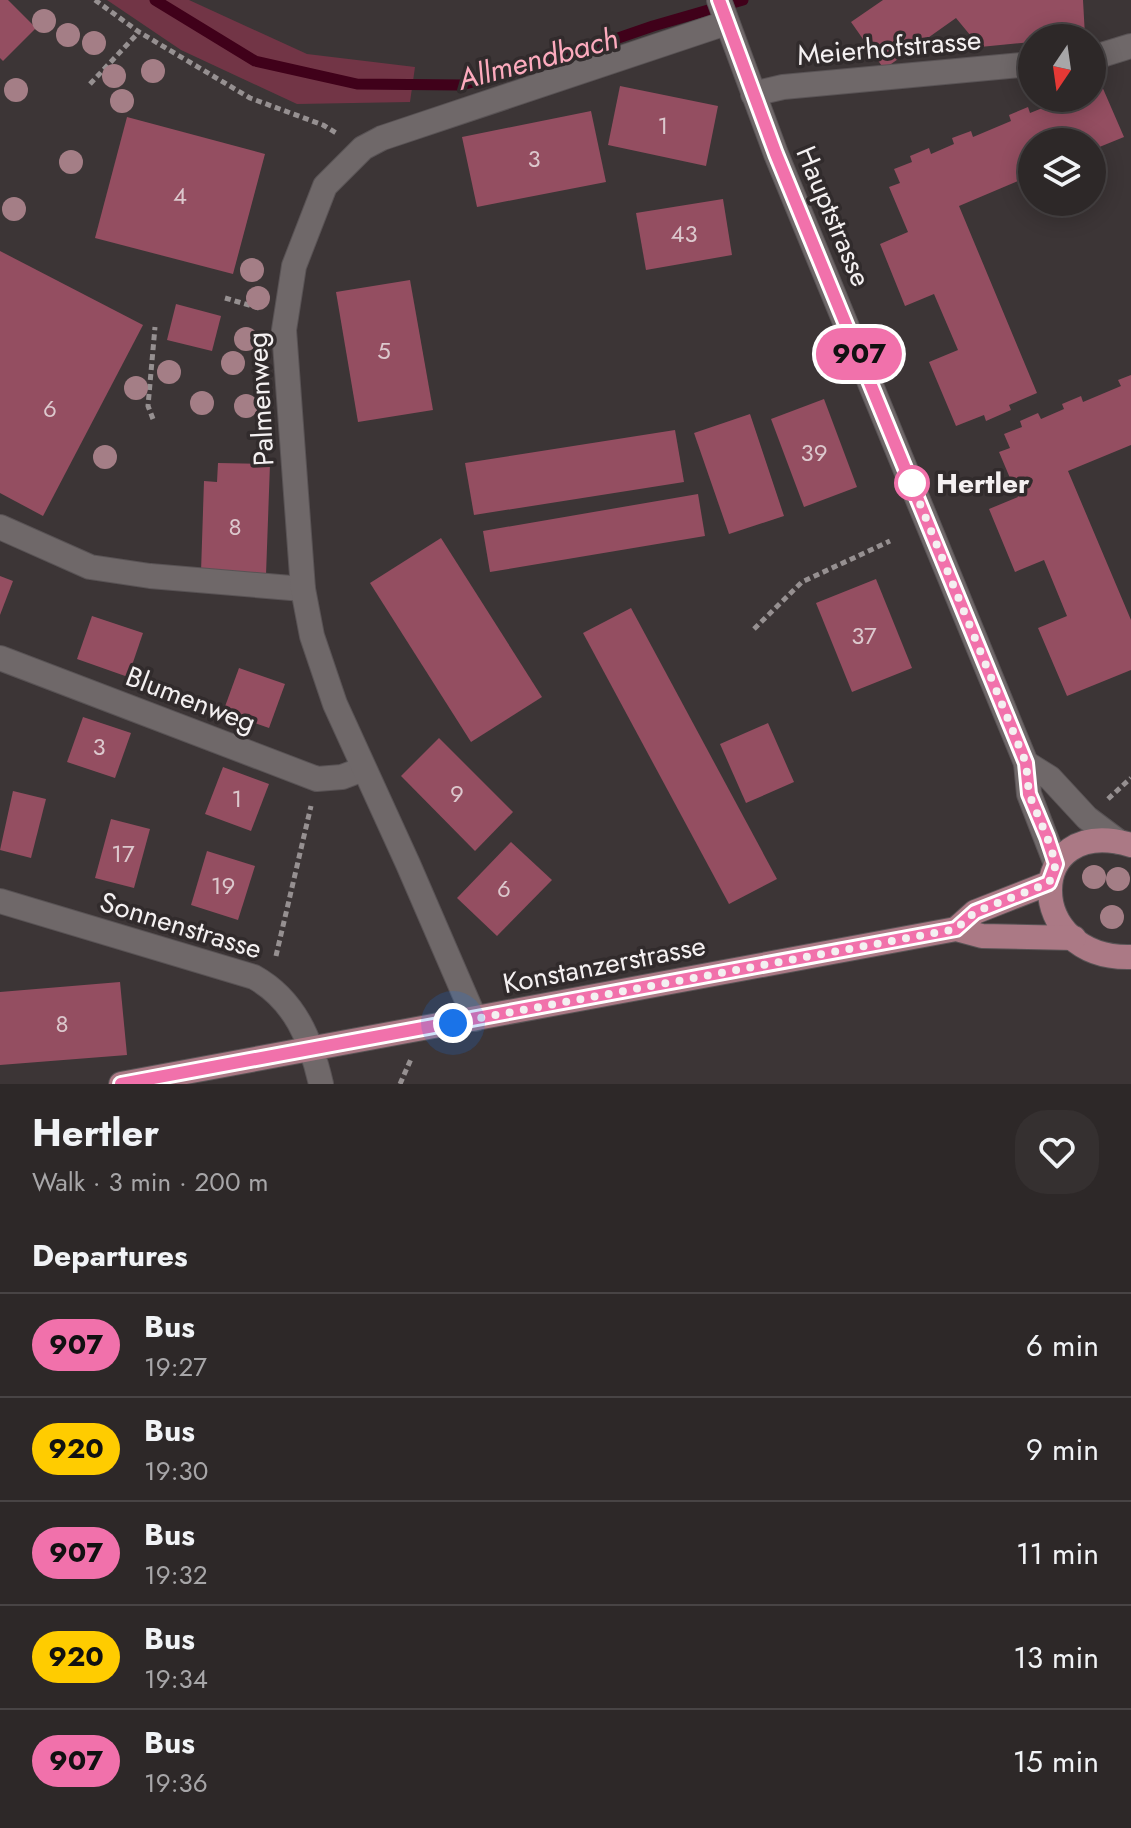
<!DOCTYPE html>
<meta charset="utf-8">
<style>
:root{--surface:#2d2828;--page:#353030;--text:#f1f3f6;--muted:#a7a6a8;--line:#484445}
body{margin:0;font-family:Jost,sans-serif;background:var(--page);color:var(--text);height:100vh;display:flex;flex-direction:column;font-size:30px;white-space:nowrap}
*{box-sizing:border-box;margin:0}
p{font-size:26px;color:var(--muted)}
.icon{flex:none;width:44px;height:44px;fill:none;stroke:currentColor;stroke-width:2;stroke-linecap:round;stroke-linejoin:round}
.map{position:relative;height:1084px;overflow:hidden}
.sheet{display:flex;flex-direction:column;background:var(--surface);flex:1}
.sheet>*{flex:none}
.badge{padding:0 16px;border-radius:26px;font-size:28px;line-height:52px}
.needle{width:52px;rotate:193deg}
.fabs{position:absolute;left:1018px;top:24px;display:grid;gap:16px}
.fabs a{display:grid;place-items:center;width:88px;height:88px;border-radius:50%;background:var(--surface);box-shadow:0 4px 20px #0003,0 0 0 2px var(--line);font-size:40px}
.you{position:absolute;width:40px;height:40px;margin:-20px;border:6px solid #fff;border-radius:50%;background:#1a73e8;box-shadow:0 0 0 12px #1a73e833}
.map>.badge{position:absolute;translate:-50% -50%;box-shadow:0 0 0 4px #fff}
h2{padding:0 32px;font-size:30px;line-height:72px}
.round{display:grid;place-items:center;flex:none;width:84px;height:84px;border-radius:32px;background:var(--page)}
.head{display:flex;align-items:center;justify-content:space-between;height:136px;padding:0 32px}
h1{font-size:38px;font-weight:700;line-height:60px}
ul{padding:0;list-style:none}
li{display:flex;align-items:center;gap:24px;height:104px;padding:0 32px;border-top:2px solid var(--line)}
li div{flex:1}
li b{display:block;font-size:30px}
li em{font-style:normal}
li .badge{min-width:88px;font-weight:700;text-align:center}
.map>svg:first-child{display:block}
.green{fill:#723546}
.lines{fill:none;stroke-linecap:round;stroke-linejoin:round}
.stream{stroke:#40011a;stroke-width:11}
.building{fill:#944e61}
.minor-casing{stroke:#595355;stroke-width:26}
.major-casing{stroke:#595355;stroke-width:26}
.path{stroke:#969091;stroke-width:5;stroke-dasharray:6 4;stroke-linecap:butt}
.minor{stroke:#6f6869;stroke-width:24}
.major{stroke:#ab7985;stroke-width:24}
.tree{fill:#a47e86}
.line-casing{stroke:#fff;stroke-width:18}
.line{stroke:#f171ab;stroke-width:12}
.walk{stroke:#f4f0f1;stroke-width:8;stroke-dasharray:0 14.4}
.stop-dot{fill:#fff;stroke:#f171ab;stroke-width:4}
.labels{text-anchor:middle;stroke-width:7;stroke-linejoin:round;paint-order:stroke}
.number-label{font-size:24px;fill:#dcc8cd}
.street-label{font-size:28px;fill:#f4f0f1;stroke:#312b2c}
.stop-label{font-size:28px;font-weight:bold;fill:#f4f0f1;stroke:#312b2c;text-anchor:start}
.water-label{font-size:30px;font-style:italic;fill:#fdabbe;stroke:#312b2c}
</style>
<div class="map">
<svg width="1131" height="1084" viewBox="0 0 1131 1084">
<rect width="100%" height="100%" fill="#3c3536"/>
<polygon class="green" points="107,0 189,0 307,54 415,67 410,102 297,104 181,50"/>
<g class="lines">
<polyline class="stream" points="155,0 255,61 357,84 461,85 534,67 653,26 743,0"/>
</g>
<g class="building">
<polygon points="0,0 8,0 36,28 3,61 0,58"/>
<polygon points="883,0 1083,0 1085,36 1032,38 1032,42 980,47 956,18 884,69 851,22"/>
<polygon points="1101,84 1124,137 1092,150 1092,142 1032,142 1032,175 959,206 1037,393 1009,405 1011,410 986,421 984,415 956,426 929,362 958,350 934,294 905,306 880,244 908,232 889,187 900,183 894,169 912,162 910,156 929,148 931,154 954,144 952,138 971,131 973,137 1011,121 1009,115 1028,107 1030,113 1055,103 1052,98 1092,98 1092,88"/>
<polygon points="620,86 718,106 706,166 608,145"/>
<polygon points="591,111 606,182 477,207 462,137"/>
<polygon points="127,117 265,154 233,274 95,238"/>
<polygon points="723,199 732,255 646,270 636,213"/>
<polygon points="0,251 143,325 43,516 0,493"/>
<polygon points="410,280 433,410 358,422 336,292"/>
<polygon points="176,304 221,316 212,351 167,340"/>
<polygon points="1131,375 1131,445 1068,471 1131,620 1131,670 1067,696 1038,628 1067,616 1044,560 1015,572 989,509 1018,497 999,452 1010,448 1004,434 1022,427 1020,421 1038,413 1041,419 1064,409 1062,404 1081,396 1083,402 1121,386 1118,380"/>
<polygon points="824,399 857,487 804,507 771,419"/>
<polygon points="750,414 784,516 729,534 694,433"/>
<polygon points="675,430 684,482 474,515 465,463"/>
<polygon points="218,463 270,464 266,575 201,572 204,481 217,482"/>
<polygon points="698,494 705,536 490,572 483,531"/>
<polygon points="441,538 542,697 471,742 370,583"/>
<polygon points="0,576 13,581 0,615"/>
<polygon points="876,579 912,668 852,692 816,603"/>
<polygon points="631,608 777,879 729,904 583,633"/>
<polygon points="92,616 143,633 128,677 77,659"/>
<polygon points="239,668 285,684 269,728 223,712"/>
<polygon points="83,717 131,733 115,778 67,762"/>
<polygon points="768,723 794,782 746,803 720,744"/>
<polygon points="439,738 513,812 475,851 401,776"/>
<polygon points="223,767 269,784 251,831 205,814"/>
<polygon points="13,791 46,799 31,858 0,850"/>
<polygon points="111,819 150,829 134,888 95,878"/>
<polygon points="511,842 552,880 497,936 457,898"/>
<polygon points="207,851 255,866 238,920 191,905"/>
<polygon points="120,982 127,1055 0,1065 0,992"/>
</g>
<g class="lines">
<g class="minor-casing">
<g id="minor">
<polyline points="719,0 776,154 1026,763 1029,794 1056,864"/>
<polyline points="1092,58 1131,46"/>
<polyline points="753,94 783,87 1032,64"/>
<polyline points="0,527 90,567 150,576 303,589"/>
<polyline points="0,658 317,779 342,777 363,769"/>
<polyline points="1026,763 1050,778 1087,818 1119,842"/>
<path d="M0 901 254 977C295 1000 311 1040 321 1084"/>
<polyline points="475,1019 408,864 335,704 312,636 303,589 284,330 294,266 325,186 363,148 382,138 726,23"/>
</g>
</g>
<g class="major-casing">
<g id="major">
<path d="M1131 845C1023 813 1023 960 1131 957"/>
<polyline points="956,929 975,912 1049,883"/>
<polyline points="121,1084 956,929 982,936 1074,938"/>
</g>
</g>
<g class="path">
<polyline points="95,0 139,32 250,98 323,125 338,134"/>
<polyline points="90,84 139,32"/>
<polyline points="225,298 259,308"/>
<polyline points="153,419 148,406 155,327"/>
<polyline points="754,629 802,582 890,541"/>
<polyline points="1108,799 1131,778"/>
<polyline points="276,956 311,806"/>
<polyline points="400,1084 411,1059"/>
</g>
<use href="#minor" class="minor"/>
<use href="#major" class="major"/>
</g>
<g class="tree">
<circle cx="44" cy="21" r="12"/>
<circle cx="68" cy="35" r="12"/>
<circle cx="94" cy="43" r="12"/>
<circle cx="153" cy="71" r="12"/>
<circle cx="114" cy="76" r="12"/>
<circle cx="16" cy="90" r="12"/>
<circle cx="122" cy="101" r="12"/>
<circle cx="71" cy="162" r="12"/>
<circle cx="14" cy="209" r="12"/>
<circle cx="252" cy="270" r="12"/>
<circle cx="258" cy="298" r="12"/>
<circle cx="246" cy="339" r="12"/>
<circle cx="233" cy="363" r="12"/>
<circle cx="169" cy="372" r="12"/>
<circle cx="136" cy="388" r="12"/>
<circle cx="202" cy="403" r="12"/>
<circle cx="246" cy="406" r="12"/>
<circle cx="105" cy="457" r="12"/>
<circle cx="1094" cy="877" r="12"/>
<circle cx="1118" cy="879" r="12"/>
<circle cx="1112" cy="917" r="12"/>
</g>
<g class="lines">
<g class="line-casing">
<polyline id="line" points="121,1084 956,929 975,912 1049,883 1056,864 1047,837 1029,794 1026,763 776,154 719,0"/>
</g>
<use href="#line" class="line"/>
<polyline class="walk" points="453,1023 956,929 975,912 1049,883 1056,864 1047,837 1029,794 1026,763 909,477 912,483"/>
</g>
<circle class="stop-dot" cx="912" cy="483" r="16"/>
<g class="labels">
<g class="number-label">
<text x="663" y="134">1</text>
<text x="534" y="167">3</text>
<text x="180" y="204">4</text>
<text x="684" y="242">43</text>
<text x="384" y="359">5</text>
<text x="50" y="417">6</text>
<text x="814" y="461">39</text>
<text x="235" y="535">8</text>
<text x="864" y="644">37</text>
<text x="99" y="755">3</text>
<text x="457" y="802">9</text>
<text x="237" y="807">1</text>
<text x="123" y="862">17</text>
<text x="223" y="894">19</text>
<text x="504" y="897">6</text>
<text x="62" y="1032">8</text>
</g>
<g class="street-label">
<text transform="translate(889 47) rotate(-5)" y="10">Meierhofstrasse</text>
<text transform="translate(834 216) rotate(67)" y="10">Hauptstrasse</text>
<text transform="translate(260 399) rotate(-93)" y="10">Palmenweg</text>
<text transform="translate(191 699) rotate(21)" y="10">Blumenweg</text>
<text transform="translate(181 925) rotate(17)" y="10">Sonnenstrasse</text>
<text transform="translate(604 964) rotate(-11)" y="10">Konstanzerstrasse</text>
</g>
<g class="stop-label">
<text x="936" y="493">Hertler</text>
</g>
<g class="water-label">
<text transform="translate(538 59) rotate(-15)" y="10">Allmendbach</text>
</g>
</g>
</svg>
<div class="fabs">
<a><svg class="needle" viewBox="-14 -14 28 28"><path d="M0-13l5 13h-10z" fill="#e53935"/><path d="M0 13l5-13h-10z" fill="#a7a6a8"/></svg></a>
<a><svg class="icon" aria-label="layers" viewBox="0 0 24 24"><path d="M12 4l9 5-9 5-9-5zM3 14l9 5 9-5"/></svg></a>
</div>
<div class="you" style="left:453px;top:1023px"></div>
<b class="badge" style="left:859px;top:354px;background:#f171ab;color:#111">907</b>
</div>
<section class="sheet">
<div class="head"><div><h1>Hertler</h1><p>Walk · 3 min · 200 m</p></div><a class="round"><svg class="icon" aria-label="heart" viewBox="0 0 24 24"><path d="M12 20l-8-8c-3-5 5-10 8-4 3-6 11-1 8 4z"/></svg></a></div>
<h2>Departures</h2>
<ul>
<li><span class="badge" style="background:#f171ab;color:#111">907</span><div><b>Bus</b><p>19:27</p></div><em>6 min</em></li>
<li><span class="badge" style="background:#fc0;color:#111">920</span><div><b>Bus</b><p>19:30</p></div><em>9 min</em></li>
<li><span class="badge" style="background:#f171ab;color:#111">907</span><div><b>Bus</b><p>19:32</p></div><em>11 min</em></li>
<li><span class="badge" style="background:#fc0;color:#111">920</span><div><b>Bus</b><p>19:34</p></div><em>13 min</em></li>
<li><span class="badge" style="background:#f171ab;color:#111">907</span><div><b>Bus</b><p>19:36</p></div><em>15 min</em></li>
</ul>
</section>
